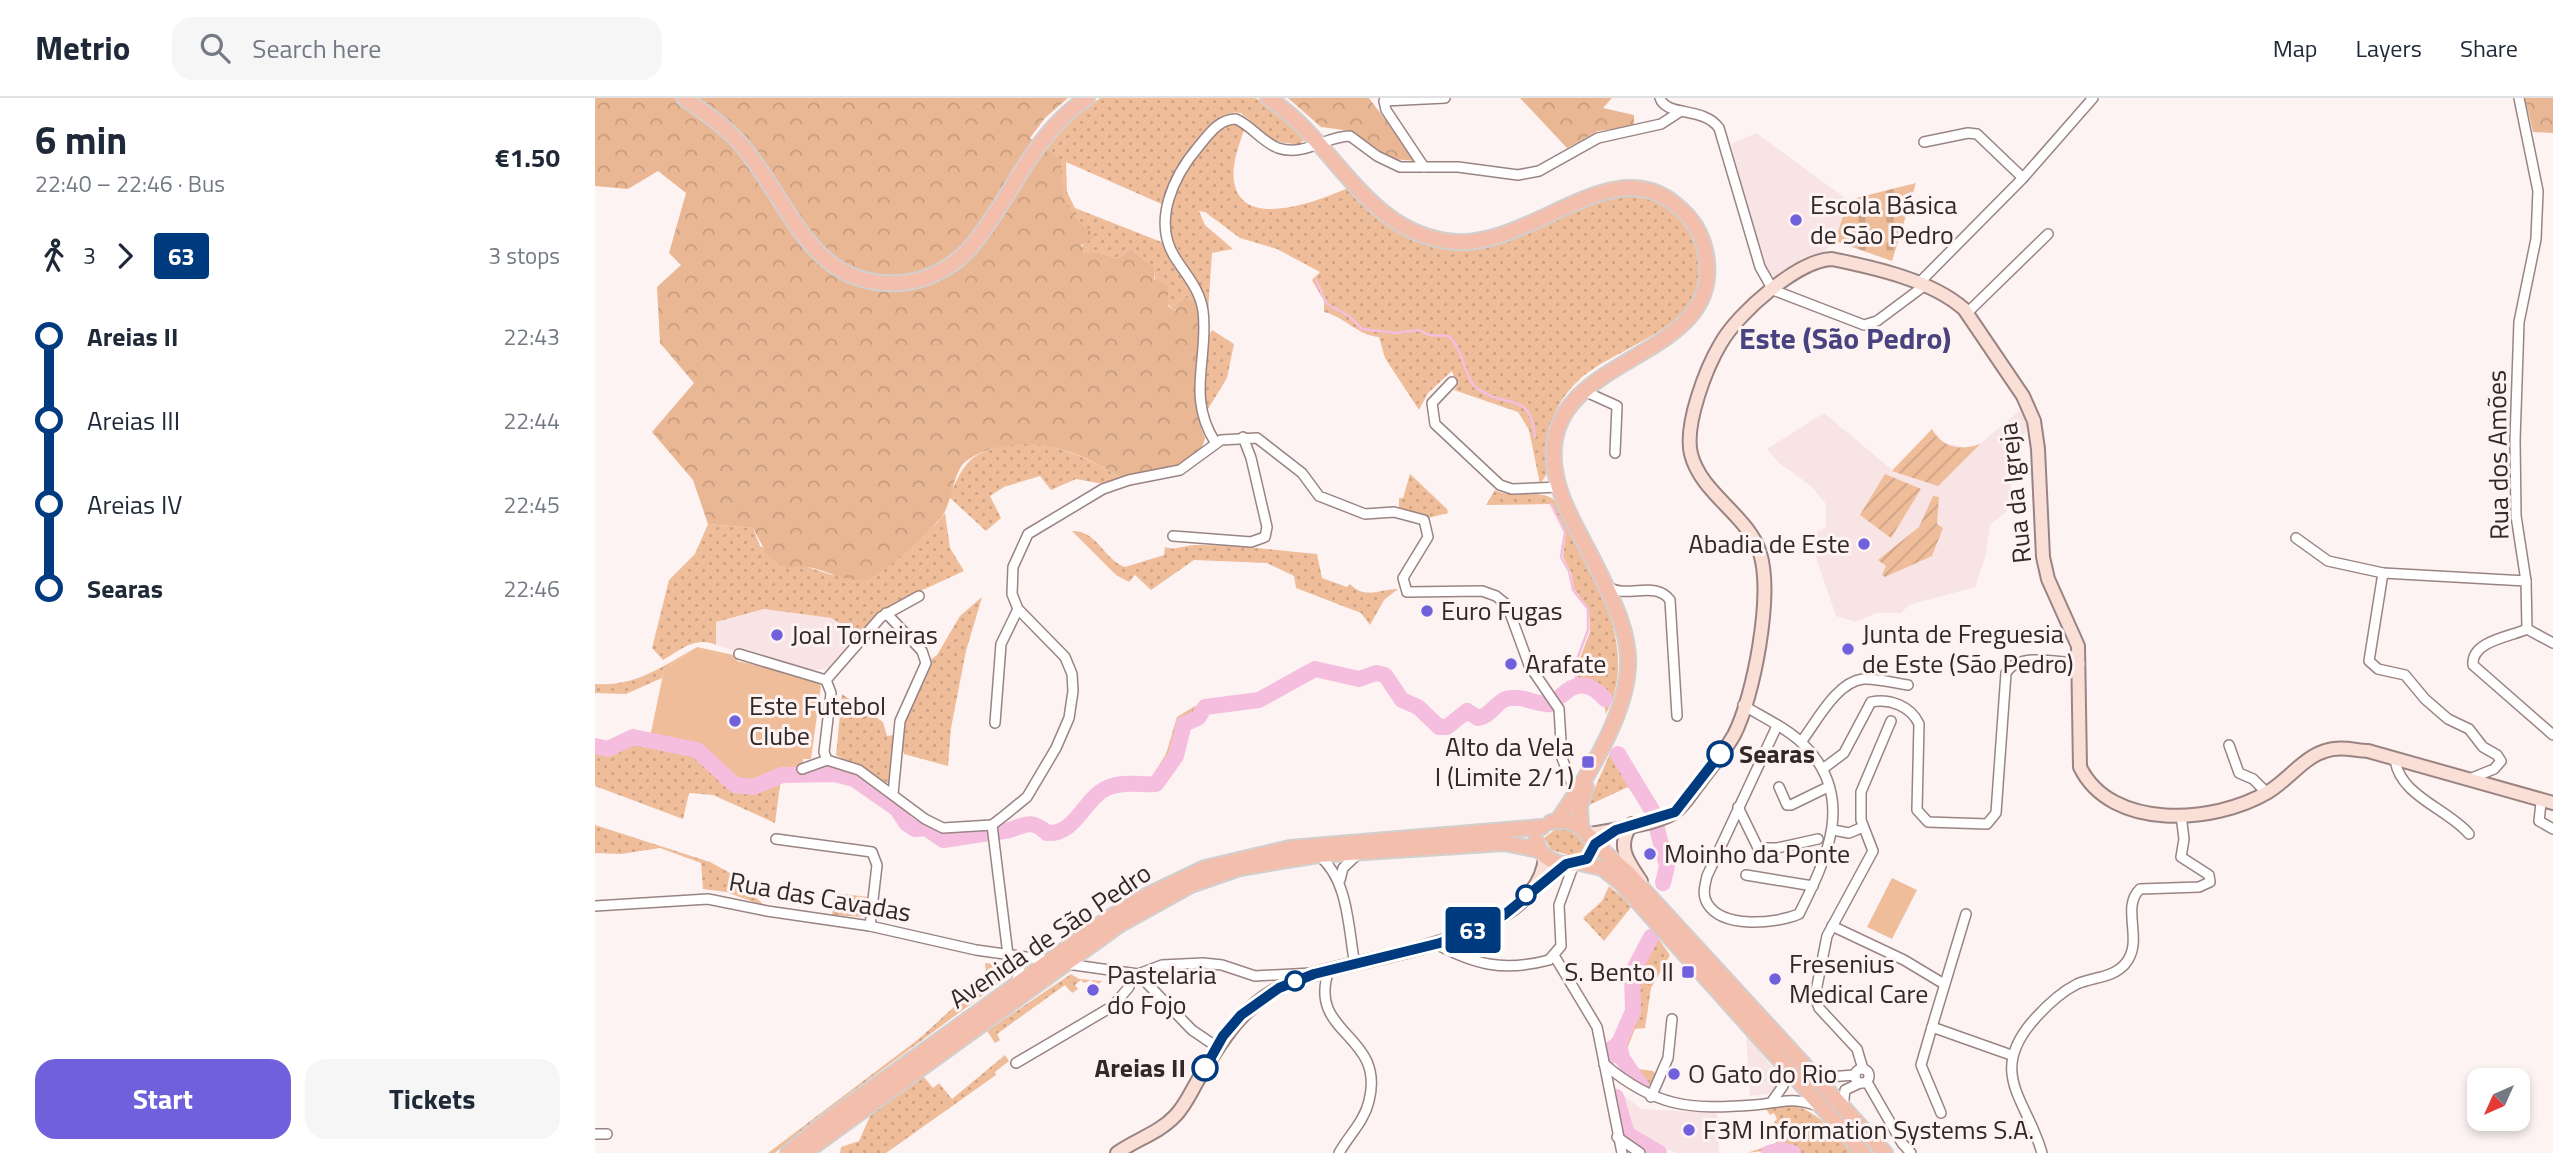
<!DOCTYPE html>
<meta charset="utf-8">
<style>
:root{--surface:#fff;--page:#f6f6f7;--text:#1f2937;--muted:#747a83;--line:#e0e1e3;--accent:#7160db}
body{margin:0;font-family:"Titillium Web",sans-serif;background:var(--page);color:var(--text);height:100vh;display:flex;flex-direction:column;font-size:26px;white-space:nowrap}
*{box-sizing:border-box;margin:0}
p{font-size:23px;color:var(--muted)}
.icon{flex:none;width:38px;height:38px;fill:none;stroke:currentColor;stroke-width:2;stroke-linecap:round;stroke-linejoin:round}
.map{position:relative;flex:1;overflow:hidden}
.side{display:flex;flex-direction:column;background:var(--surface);width:595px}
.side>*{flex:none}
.badge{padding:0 14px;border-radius:5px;font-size:24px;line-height:46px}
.needle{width:46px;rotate:225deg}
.buttons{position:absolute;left:1872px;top:970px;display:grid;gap:14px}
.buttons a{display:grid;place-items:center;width:63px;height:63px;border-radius:14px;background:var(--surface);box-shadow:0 4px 10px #0003;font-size:35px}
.map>.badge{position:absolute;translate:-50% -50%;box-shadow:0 0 0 4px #fff}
.legs{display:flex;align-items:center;gap:10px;height:77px;padding:0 35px;font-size:23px}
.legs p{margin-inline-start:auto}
.summary{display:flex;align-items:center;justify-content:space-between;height:119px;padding:0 35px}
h1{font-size:38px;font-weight:700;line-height:52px}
.action{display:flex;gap:14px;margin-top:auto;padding:14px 35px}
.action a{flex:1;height:80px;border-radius:21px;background:var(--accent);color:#fff;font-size:28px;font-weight:700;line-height:80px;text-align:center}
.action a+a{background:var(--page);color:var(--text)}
ul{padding:0 35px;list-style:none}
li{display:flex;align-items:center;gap:24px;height:84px;font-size:26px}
li i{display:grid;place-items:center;width:10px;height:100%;margin:0 9px;background:currentColor}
li i::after{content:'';width:18px;height:18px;margin:-9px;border:5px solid;border-radius:50%;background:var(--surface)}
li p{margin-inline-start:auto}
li:first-child i{background:linear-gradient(#0000 50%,currentColor 0)}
li:last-child i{background:linear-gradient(currentColor 50%,#0000 0)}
header{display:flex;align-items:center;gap:42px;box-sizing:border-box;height:98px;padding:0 35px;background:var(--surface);border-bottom:2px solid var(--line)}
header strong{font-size:33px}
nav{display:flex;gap:38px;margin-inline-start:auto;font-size:24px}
.search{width:490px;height:63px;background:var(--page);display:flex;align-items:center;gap:18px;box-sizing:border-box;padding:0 24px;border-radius:21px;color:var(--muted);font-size:26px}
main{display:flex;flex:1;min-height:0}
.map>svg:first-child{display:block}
.built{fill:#f8e4e4}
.grass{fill:url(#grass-dots)}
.forest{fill:url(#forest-crowns)}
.cemetery{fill:url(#cemetery-stones)}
.garden{fill:url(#garden-furrows)}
.pitch{fill:#efbd9a}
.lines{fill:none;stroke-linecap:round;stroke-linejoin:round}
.stream{stroke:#f5bedf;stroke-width:2.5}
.river{stroke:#f5bedf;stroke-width:16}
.street-casing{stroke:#9a8483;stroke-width:12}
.secondary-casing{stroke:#9a8483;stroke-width:16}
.primary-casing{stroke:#d2d0cf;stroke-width:18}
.street{stroke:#fff;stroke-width:9}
.secondary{stroke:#fadfd6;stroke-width:12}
.primary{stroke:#f4bead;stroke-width:14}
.line-1-casing{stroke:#fff;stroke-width:16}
.line-1{stroke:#003b80;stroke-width:10}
.poi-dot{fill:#7160db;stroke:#fdf3f3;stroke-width:2.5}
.stop-1-dot{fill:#fff;stroke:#003b80;stroke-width:3.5}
.labels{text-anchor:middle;stroke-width:6;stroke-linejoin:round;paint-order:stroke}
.poi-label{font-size:26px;fill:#312827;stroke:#fdf3f3;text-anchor:start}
.street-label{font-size:26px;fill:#312827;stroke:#fdf3f3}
.stop-label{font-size:26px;font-weight:bold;fill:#312827;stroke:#fdf3f3;text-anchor:start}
.quarter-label{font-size:30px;font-weight:bold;fill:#48427f;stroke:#fdf3f3}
</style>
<header>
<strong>Metrio</strong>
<div class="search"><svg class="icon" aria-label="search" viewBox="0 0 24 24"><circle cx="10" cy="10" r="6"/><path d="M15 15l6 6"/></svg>Search here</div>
<nav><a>Map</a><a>Layers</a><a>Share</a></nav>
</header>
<main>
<section class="side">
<div class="summary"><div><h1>6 min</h1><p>22:40 – 22:46 · Bus</p></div><b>€1.50</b></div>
<div class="legs"><svg class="icon" aria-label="walk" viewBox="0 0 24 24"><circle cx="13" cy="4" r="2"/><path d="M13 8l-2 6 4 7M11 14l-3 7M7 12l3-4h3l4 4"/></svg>3<svg class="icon" aria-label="forward" viewBox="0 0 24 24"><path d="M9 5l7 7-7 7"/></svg><b class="badge" style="background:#003b80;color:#fff">63</b><p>3 stops</p></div>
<ul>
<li><i style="color:#003b80"></i><b>Areias II</b><p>22:43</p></li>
<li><i style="color:#003b80"></i><span>Areias III</span><p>22:44</p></li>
<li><i style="color:#003b80"></i><span>Areias IV</span><p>22:45</p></li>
<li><i style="color:#003b80"></i><b>Searas</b><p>22:46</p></li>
</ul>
<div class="action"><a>Start</a><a>Tickets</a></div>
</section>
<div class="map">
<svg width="1958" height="1055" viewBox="0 0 1958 1055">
<defs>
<pattern id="grass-dots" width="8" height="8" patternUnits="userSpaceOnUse" patternTransform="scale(1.75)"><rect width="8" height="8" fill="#efbd9a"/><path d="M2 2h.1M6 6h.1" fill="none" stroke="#cda285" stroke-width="1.8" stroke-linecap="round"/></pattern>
<pattern id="forest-crowns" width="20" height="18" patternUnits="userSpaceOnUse" patternTransform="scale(1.75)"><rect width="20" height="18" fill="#e9b793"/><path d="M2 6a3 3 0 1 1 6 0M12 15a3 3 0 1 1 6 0" fill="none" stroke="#c89d7f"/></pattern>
<pattern id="cemetery-stones" width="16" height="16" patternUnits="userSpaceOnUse" patternTransform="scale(1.75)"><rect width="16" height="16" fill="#efbd9a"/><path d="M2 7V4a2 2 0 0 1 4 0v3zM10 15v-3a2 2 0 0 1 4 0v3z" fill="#cda285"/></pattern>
<pattern id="garden-furrows" width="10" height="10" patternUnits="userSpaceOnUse" patternTransform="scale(1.75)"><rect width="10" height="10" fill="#efbd9a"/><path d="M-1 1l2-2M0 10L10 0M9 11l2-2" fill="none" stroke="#cda285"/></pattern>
</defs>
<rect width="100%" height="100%" fill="#fdf3f3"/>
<g class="built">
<polygon points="1161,35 1253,102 1240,143 1230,153 1231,158 1209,163 1185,182 1173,175 1166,164 1136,46"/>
<polygon points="1428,310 1434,326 1420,362 1412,413 1395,427 1390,460 1380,489 1314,507 1306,515 1281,515 1261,524 1241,518 1215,442 1215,437 1231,429 1231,406 1216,388 1184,365 1172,351 1229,315 1297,372 1337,331 1349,345 1373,350 1385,346"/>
<polygon points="169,511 236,520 264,537 245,562 233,571 218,572 161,560 121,547 121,524"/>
<polygon points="1151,936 1184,978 1182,988 1174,996 1155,998"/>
<polygon points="1027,996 1046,1011 1122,1015 1124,1055 1082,1055 1047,1042 1033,1025"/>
</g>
<g class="grass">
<path d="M505 0H661L686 17 709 42 704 47 680 43 646 15C614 7 573 81 569 107L471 64 472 94 480 110 569 145C578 172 600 188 603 217L600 203 589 199 580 213C567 203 558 185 559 169L536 151 522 161 505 154 488 156 485 152 490 143 498 140V135C474 120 472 111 466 86 464 74 455 61 450 50L467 29Z"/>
<path d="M642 25 650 29C645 45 636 66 639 83 646 134 725 102 753 90 789 130 835 158 892 149 949 140 1024 64 1078 113 1089 123 1097 133 1102 147 1132 224 1025 245 985 281 957 307 947 339 952 376L945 386 934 332 923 314 859 292 862 288 857 273 833 295 824 312 790 260 784 239C762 237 750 219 729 214V203L717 182 725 174 682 151 645 140 610 114 604 113 610 127 638 151 617 155 612 229C609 197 591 180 579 151 566 117 581 78 605 52 616 40 624 26 642 25Z"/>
<polygon points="617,232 639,246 632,280 610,316 611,243"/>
<path d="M423 344C463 346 492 359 525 379L508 386 481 381 456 392 445 378 409 389 395 398 406 420 391 433 354 399C373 356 378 355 423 344Z"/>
<polygon points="815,376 852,411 853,415 833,420 804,411 804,400 808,400"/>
<path d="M900 392C918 402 948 389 961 404 992 470 1048 545 1011 616L1008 603 1012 600C1005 590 995 584 982 584L983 565 995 534 994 511 979 491 976 474 968 459 971 434 957 406 891 407Z"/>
<path d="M350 415 355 450 369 473 297 506 264 537 236 520 169 511 121 524V547C100 538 86 552 68 562L57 550 74 482 100 456 113 426 158 430 165 448 203 466 237 477 287 473 341 426Z"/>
<path d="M477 433C502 432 508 461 530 469L569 457 570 449C581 453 589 447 601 447 642 447 682 452 722 456L727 480 752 489 755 486C770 502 785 491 803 491L789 502 775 527 766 515 701 490 699 478 672 465 599 462 556 492 540 477 534 484 521 477Z"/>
<path d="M387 499 371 553 356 630 353 668 309 656C296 621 331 595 334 563L342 557 365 518Z"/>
<path d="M102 549 69 572 67 580 31 596 0 595V586C41 589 68 568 102 549Z"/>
<polygon points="247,596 288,624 292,638 299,637 294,686 241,657"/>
<polygon points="600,608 606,612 600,619 588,622 578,656 565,680 554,683 571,656 582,619"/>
<path d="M39 642C55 645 90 648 103 656 142 684 131 703 186 680L180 725 118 697 94 695 88 721 0 688V651L13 654Z"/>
<polygon points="1017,651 1055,715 1053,716 1033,689 992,708"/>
<polygon points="0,727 115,764 135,775 170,808 131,794 108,791 106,765 65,750 26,756 0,755"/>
<path d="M961 731C974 731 985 734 991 746L988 753 977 758 956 752 949 740Z"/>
<polygon points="1014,788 1037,808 1009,843 988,820 1007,803"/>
<polygon points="240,795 273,799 269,819 237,817"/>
<polygon points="1056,830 1075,857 1056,890 1050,930 1040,931 1030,956 1037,970 1058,973 1064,981 1048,990 1016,961 1011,947 1018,944 1035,911 1031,880"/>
<polygon points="390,865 417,868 418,875 223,1019 180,1055 173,1055 325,940 386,884 391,876"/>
<polygon points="476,876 484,881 508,883 501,887 496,882 489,885 486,882 480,887 483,891 477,895 470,887 402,936 405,942 400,945 392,933"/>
<polygon points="410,957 414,963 400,974 401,977 291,1055 245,1055 246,1049 264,1043 276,1016 328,978 338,990 344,985 357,1001"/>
<path d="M1182 1006C1220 1006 1233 1030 1257 1055H1201L1190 1050 1152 1055 1181 1045 1179 1039 1187 1036 1179 1024 1182 1021 1179 1015 1175 1017 1171 1011Z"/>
</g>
<g class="forest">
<path d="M0 0H473L450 20 435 40 466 62C466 95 469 116 498 135L499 140 486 147 488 155 505 154 522 161 536 151 559 169V181L573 187V208L580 213 589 199 600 203C613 253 587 285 610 340 602 375 554 374 525 379 484 354 448 339 400 350 390 352 374 359 367 367 357 382 357 402 348 417 340 429 289 475 276 480 248 490 219 460 193 471L174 460 158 430 113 426 98 382 57 334 99 285 65 245 62 189 86 167 74 155 91 95 63 73 33 91 0 88Z"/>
<polygon points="693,0 774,0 821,63 797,61 756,33 726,29"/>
<polygon points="925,0 1017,0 1008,10 1039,17 1039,28 1003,33 972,50"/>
<polygon points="1930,0 1958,0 1958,35 1938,34"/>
</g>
<polygon class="cemetery" points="1321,85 1297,163 1240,143 1253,102"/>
<g class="garden">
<path d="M1337 331C1347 350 1366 353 1385 346L1343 388 1297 373Z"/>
<polygon points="1290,376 1326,391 1296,440 1265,417"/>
<polygon points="1338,398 1344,399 1342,426 1348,430 1337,458 1290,479 1287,477 1291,468 1283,462 1324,429"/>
</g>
<g class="pitch">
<polygon points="102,549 143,558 142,563 218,579 226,588 216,661 208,661 207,675 186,675 157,685 140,683 103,649 55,639 69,572"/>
<polygon points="1297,780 1322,792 1297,841 1272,829"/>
</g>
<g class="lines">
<g class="stream">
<path d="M721 182 732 206 754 218 767 231 802 235 824 232 834 237 854 238C869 252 869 281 883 291 912 312 935 291 940 339"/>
<polyline points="956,406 970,434 966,459 974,473 978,492 993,511 993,532 981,564 981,586"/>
</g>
<g class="river">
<path d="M966 598C982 582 996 585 1010 601"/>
<polyline points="0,648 13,651 38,639 102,652 140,687 158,689 187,677 239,676 259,681 302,711 311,725 320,731 331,730 348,742 394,735"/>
<polyline points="1023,656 1058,714"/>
<polyline points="1061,727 1072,768 1068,785"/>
<path d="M404 734C427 732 432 717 452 735 481 737 489 700 512 690 528 683 545 687 561 686L581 658 589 626 603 620 610 609 664 602 720 571 764 581 781 575 790 577 807 602 823 609 844 629H852L872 613 883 620C896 618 900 605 911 601 928 596 942 608 957 606"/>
<polyline points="1014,959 1015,952 1024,945"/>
<polyline points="1047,989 1027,960 1024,945 1038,913 1037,875 1056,839"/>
<polyline points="1021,999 1032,1036 1064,1055"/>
<polyline points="1174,1055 1186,1052 1198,1055"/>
</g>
<g class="street-casing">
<g id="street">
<path d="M1065 0C1071 19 1108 8 1124 30L1165 169 1178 192 1269 227 1282 223 1329 188"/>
<polyline points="1924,0 1943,93 1941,141 1924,224 1920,342 1921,418 1931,483 1932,531"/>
<polyline points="1329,44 1373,35 1382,36 1428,80"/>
<polyline points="829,69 791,12 789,3 850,0"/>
<polyline points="1323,186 1428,80 1498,0"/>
<polyline points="1372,215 1453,136"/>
<polyline points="857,284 837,305 840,326 905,387 917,391 964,389"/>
<polyline points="989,293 1022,308 1020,355"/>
<path d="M620 344C591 298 614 260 608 213 605 192 592 178 581 161 556 124 579 77 604 48 614 36 624 21 641 21 657 28 667 44 683 50 709 59 731 38 755 38L782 58 805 69H863L923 77 944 73 1003 40 1066 26 1086 13"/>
<polyline points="578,438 656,444 670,439 672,429 656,360 648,339"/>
<polyline points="1701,440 1733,463 1788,475 1931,483"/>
<polyline points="1788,475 1774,563 1783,571 1810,577 1830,601 1853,621 1874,631 1888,649 1902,657 1906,663 1899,671 1872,682"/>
<path d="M1013 489C1033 501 1060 482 1075 502L1082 618"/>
<polyline points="291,515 327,553 331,565 305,623 298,696"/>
<path d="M1932 531C1915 539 1876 543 1878 567L1958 637"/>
<polyline points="1932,531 1958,545"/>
<polyline points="144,556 231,582"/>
<polyline points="231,582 236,595 229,654 232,662 264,672 330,721 348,730 397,727 410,717 432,699 461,650 474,620 478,593 477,576 470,559 423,511 417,496 418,469 433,436 508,391 534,382 585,372 626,342 662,340 707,375 724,398 770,416 799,414 829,422 833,439 808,480 812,494 887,493 901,498 912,507 934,567 964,611 967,660 981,697"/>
<polyline points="231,582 286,519 324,498"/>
<path d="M1148 607C1167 619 1192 630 1208 646 1262 699 1232 760 1204 816 1180 826 1127 831 1112 805 1107 796 1110 787 1112 778L1182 628"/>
<polyline points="400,625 406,546 423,511"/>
<path d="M1206 644C1221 625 1241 584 1268 581 1282 580 1299 585 1313 587"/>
<polyline points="1634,647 1644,675 1658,681 1672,695"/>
<path d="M1800 662C1805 698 1853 711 1874 736"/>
<path d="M1229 670 1249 655 1276 604C1294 600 1316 608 1324 626L1322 712 1333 724 1392 726 1401 715 1411 575C1423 554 1464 564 1485 566"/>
<polyline points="207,671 232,662"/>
<polyline points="1184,689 1192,707 1196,707 1233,689"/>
<polyline points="1946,705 1944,723 1958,731"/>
<polyline points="1143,709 1163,750 1182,750 1223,741"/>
<polyline points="397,727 413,857"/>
<polyline points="1238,732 1254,735 1268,729"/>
<polyline points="181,741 277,754 282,767 275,828"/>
<path d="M723 757C754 781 753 831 760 867"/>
<polyline points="1151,777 1218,788"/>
<polyline points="745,782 748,770 764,755"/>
<polyline points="0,808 113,801 172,813 275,828 381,852 452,862"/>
<polyline points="1371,816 1337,929 1416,957"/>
<polyline points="1237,828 1309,862 1349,886"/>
<path d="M839 845C880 867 909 874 954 862L966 848 964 807 979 766"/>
<polyline points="420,858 425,869 421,886"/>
<polyline points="960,859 1002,929 1027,1055"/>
<polyline points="472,866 543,876 597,932 622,949"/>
<path d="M734 872C711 937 791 935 774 1003 769 1024 754 1037 744 1055"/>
<polyline points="543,876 567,867 608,865 627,867 660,878 717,875"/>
<polyline points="1337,929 1326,967 1346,1015"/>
<polyline points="421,965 518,908 534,889 537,876"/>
<path d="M1009 966C1060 1009 1094 1012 1159 1007 1186 1005 1195 998 1223 1008"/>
<polyline points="1268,971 1262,951 1224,910 1220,898 1232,838 1278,753 1266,722 1266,694 1296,623"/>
<circle cx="1267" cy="978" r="7"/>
<polyline points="1219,972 1233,979 1260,977"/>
<polyline points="1272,984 1307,1045 1316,1055"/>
<polyline points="1056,999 1073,960 1077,921"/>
<polyline points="1178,1002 1188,988 1188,967"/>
<polyline points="1248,1010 1250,992 1265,985"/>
<polyline points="0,1036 12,1036"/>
<polyline points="1022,1039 1045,1055"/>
<path d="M1447 1055C1432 1002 1393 976 1437 924 1450 909 1464 895 1482 886 1498 879 1518 880 1530 866 1550 843 1525 810 1545 791L1604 789 1615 784 1614 777 1586 759 1589 741 1586 717"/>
</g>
</g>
<g class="secondary-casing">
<g id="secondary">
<path d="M1037 726C1020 748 1033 764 1046 783"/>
<path d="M995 736C1017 732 1065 726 1081 713 1091 705 1097 694 1105 684 1116 669 1130 653 1139 637 1159 598 1178 497 1165 455 1153 417 1106 396 1096 356 1089 327 1111 270 1126 245 1143 215 1203 162 1237 161 1280 170 1336 182 1369 211L1428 298 1439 323 1443 351 1448 459 1453 481 1483 548 1485 669C1516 733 1619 726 1673 694 1692 683 1709 659 1730 653 1744 648 1758 652 1773 653L1958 705"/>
<polyline points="944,787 971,766"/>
<path d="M522 1055C540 1042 564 1035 580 1018 590 1008 596 994 603 982 629 938 651 902 701 882 763 857 945 846 950 758"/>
</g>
</g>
<g class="primary-casing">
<g id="primary">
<path d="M89 0C112 16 136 32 153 55 197 111 219 191 305 185 332 183 357 170 375 150 417 101 436 37 492 0"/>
<path d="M673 0C741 43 770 137 860 144 937 149 1018 52 1081 107 1095 118 1106 134 1110 152 1137 270 934 251 961 378 968 411 989 442 1003 472 1018 502 1035 535 1033 569 1031 618 990 683 963 722"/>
<path d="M956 724C985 719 987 733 1003 748 1013 758 1023 766 1033 775L1290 1055"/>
<polyline points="986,728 985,709 991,689"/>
<path d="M941 743C946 765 974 772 992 761L1000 746"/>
<polyline points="985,765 1007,770 1026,785 1268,1055"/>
<polyline points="193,1055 236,1020 514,820 547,800 610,770 695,750 947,729"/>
<polyline points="209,1055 524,827 596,787 645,770 723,757 909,745 944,752"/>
</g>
</g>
<use href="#street" class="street"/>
<use href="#secondary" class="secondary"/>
<use href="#primary" class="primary"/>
</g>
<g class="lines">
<g class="line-1-casing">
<polyline id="line-1" points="610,970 628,938 646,917 684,890 719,876 845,845 892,827 909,817 971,766 992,761 1000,746 1021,732 1080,714 1125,656"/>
</g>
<use href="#line-1" class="line-1"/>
</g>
<g class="poi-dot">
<circle cx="1201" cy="122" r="7"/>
<circle cx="1269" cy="446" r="7"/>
<circle cx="832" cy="513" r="7"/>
<circle cx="182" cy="537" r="7"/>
<circle cx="1253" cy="551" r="7"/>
<circle cx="916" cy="566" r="7"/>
<circle cx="140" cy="623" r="7"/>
<rect x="986" y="657" width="14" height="14" rx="3.5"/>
<circle cx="1055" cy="756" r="7"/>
<rect x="1086" y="867" width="14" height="14" rx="3.5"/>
<circle cx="1180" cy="881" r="7"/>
<circle cx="498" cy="892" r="7"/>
<circle cx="1079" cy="976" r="7"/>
<circle cx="1094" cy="1032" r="7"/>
</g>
<g class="stop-1-dot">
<circle cx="1125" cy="656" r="12"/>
<circle cx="931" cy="797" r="9"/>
<circle cx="700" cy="883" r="9"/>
<circle cx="610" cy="970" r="12"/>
</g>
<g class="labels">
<g class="poi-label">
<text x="1215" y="116">Escola Básica<tspan x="1215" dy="30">de São Pedro</tspan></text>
<text x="1255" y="455" text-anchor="end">Abadia de Este</text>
<text x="846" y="522">Euro Fugas</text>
<text x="1267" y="545">Junta de Freguesia<tspan x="1267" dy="30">de Este (São Pedro)</tspan></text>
<text x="196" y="546">Joal Torneiras</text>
<text x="930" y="575">Arafate</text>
<text x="154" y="617">Este Futebol<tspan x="154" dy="30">Clube</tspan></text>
<text x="979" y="658" text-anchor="end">Alto da Vela<tspan x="979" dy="30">I (Limite 2/1)</tspan></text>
<text x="1069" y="765">Moinho da Ponte</text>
<text x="1194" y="875">Fresenius<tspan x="1194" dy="30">Medical Care</tspan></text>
<text x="1079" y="883" text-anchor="end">S. Bento II</text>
<text x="512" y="886">Pastelaria<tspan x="512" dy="30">do Fojo</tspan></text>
<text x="1093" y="985">O Gato do Rio</text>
<text x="1108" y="1041">F3M Information Systems S.A.</text>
</g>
<g class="street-label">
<text transform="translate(1903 357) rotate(-91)" y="9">Rua dos Amões</text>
<text transform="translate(1420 395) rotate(-96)" y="9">Rua da Igreja</text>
<text transform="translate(225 799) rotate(10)" y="9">Rua das Cavadas</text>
<text transform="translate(455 838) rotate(-34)" y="9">Avenida de São Pedro</text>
</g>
<g class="stop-label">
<text x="1144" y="665">Searas</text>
<text x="591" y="979" text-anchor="end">Areias II</text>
</g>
<g class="quarter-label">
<text x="1250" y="251">Este (São Pedro)</text>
</g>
</g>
</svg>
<div class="buttons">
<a><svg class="needle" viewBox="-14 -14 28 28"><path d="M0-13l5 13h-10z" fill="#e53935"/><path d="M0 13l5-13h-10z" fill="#747a83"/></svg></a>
</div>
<b class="badge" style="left:878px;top:832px;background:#003b80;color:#fff">63</b>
</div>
</main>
